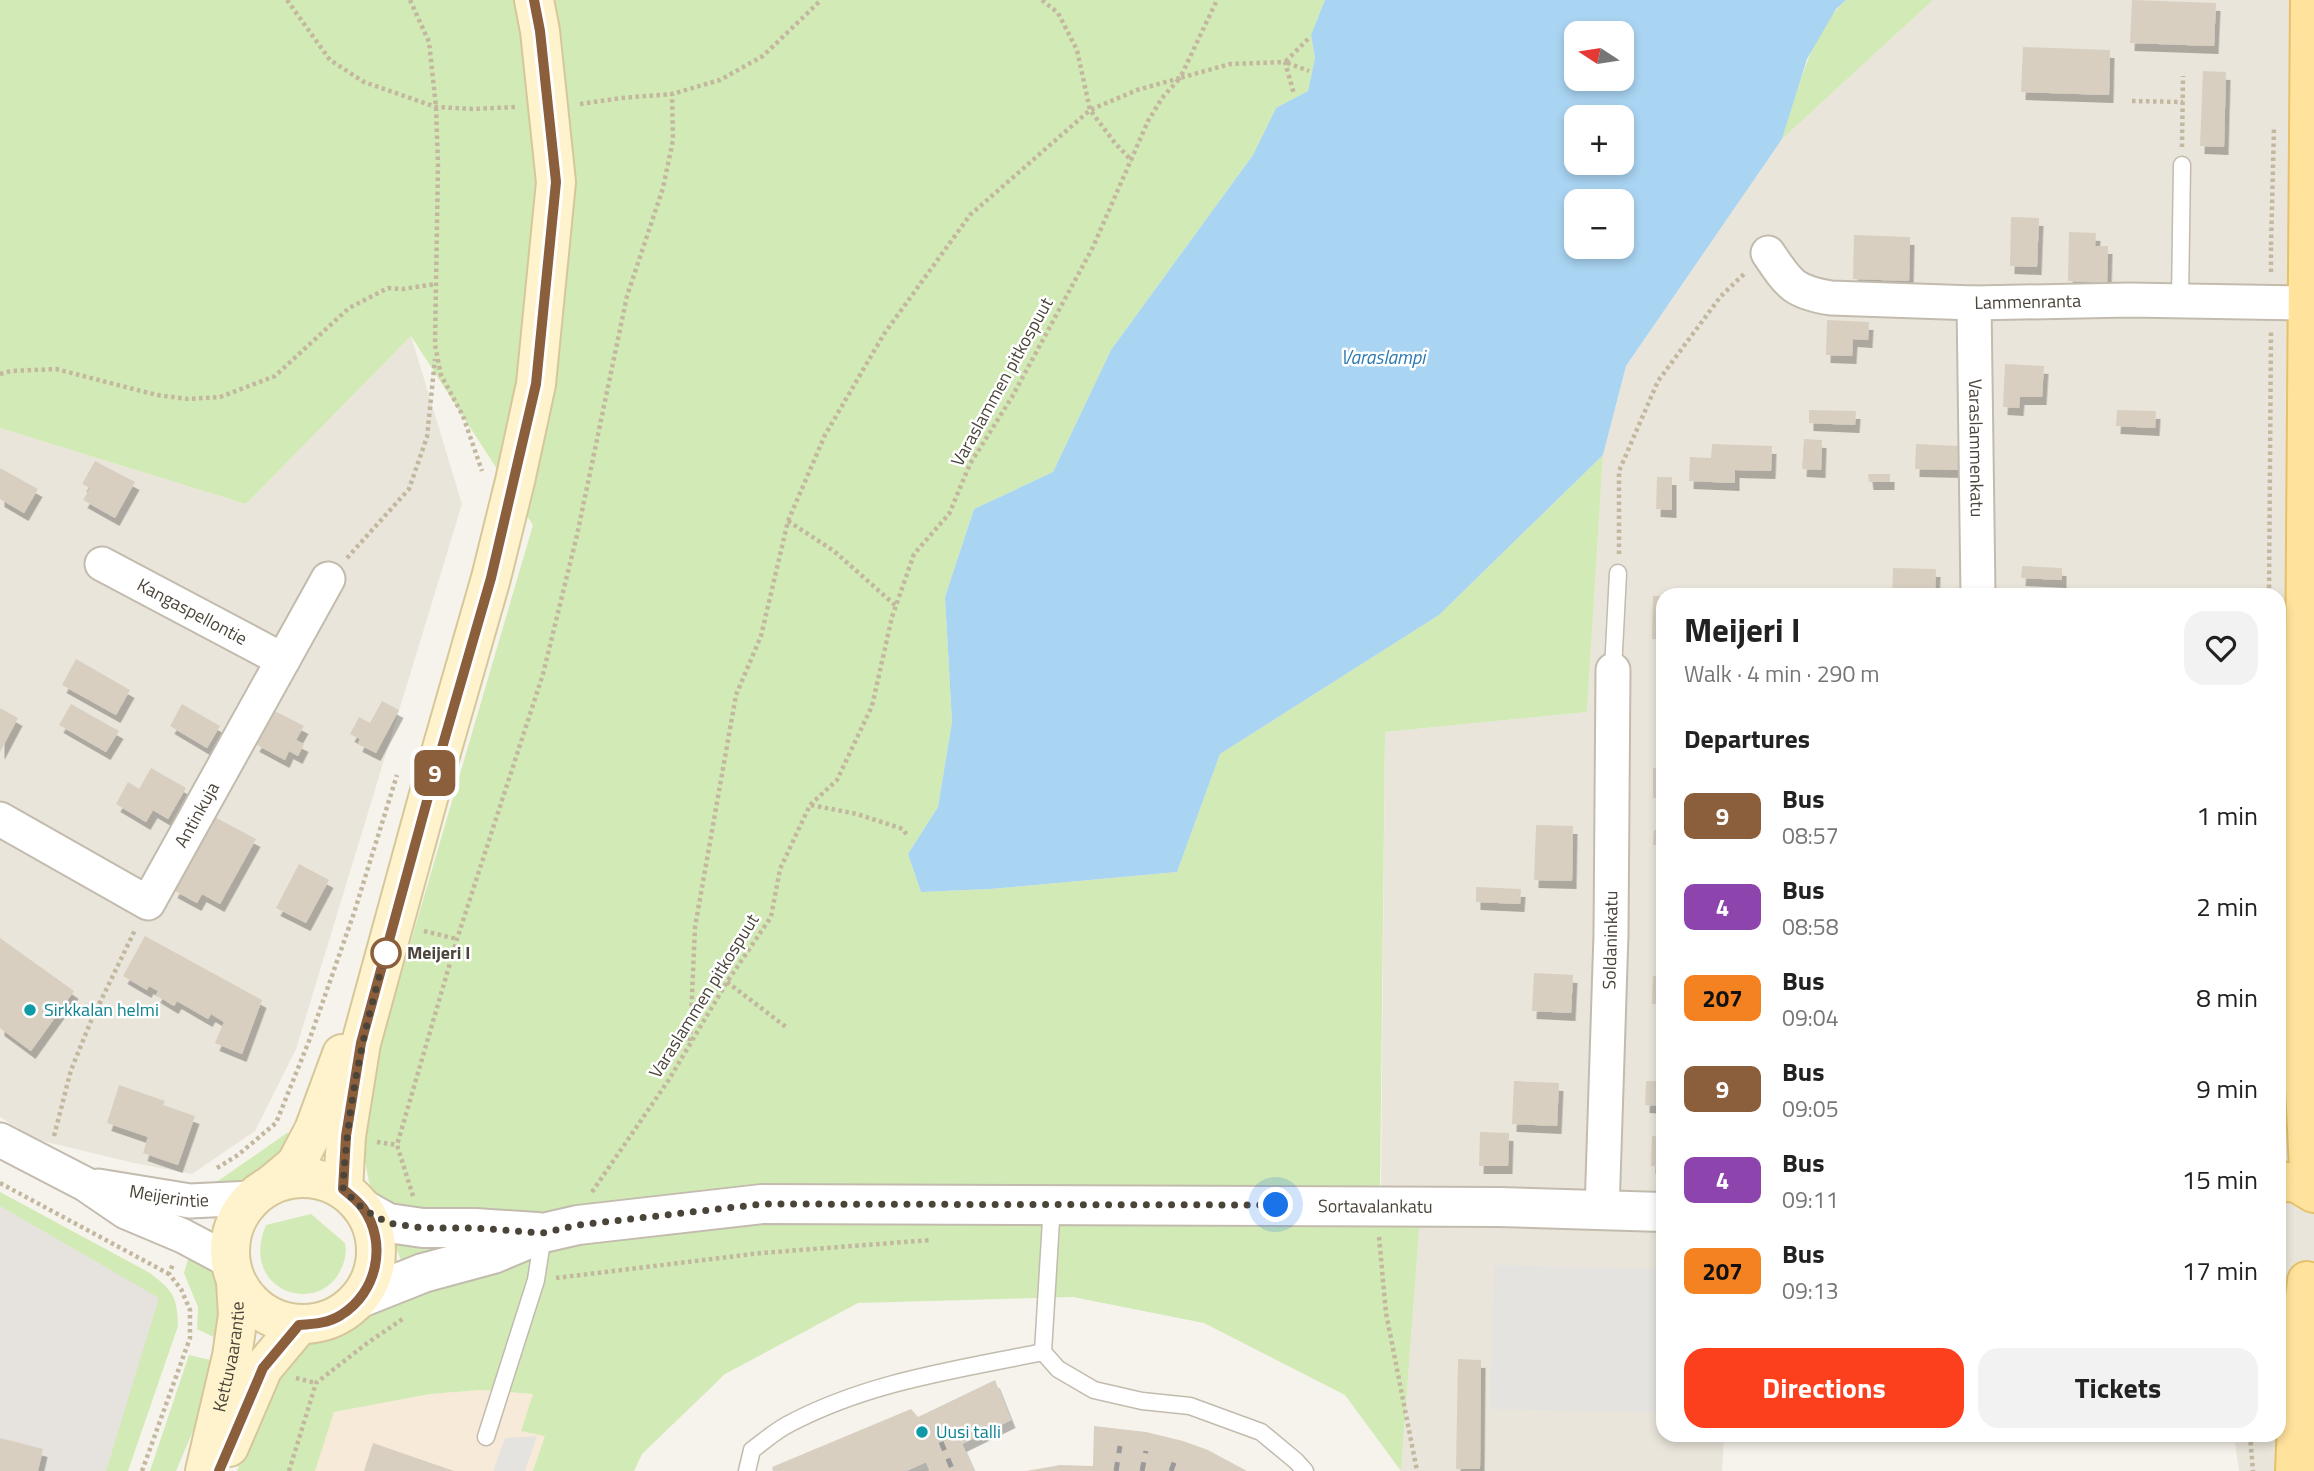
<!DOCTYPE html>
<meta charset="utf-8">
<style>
:root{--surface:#fff;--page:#f2f2f2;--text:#222;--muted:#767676;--accent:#fc3f1d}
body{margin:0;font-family:"Titillium Web",sans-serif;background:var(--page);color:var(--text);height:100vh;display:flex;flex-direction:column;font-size:26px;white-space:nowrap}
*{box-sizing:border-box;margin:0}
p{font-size:23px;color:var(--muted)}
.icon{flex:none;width:38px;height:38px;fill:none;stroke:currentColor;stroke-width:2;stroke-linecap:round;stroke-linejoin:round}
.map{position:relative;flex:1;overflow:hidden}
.drawer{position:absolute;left:1656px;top:588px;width:630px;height:854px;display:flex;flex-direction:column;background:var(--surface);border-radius:21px;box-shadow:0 4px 10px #0003}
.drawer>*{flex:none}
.badge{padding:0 14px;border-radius:10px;font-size:24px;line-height:46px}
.needle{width:46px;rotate:282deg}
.controls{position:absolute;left:1564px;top:21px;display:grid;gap:14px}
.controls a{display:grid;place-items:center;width:70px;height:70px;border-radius:14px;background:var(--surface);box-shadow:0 4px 10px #0003;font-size:35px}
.you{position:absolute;width:35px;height:35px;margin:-18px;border:5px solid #fff;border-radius:50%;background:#1a73e8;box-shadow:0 0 0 10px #1a73e833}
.map>.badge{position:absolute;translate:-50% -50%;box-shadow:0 0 0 4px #fff}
h2{padding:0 28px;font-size:26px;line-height:63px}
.round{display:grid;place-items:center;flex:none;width:74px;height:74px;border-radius:21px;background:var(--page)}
.summary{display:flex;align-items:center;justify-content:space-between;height:119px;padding:0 28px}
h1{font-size:33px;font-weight:700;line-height:52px}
.action{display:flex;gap:14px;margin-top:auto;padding:14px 28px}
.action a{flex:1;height:80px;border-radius:21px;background:var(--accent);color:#fff;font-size:28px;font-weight:700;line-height:80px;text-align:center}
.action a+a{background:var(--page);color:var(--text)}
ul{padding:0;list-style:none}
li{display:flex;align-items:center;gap:21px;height:91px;padding:0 28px}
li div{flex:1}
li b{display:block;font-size:26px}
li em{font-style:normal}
li .badge{min-width:77px;font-weight:700;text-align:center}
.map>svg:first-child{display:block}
.residential{fill:#eae5da}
.commercial{fill:#f7ead8}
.industrial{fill:#e6e2dd}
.green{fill:#d2eab5}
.parking{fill:#e5e3e0}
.water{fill:#a9d4f2;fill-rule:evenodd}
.building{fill:#d8cfc1;filter:url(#shadow)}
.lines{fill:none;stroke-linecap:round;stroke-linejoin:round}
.service-casing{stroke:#c2bbae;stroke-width:19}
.minor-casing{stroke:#c2bbae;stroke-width:37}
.tertiary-casing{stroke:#c2bbae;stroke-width:42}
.secondary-casing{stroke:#d6c79b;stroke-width:42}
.primary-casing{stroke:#e6c16a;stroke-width:42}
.path{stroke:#c4b79f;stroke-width:4.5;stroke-dasharray:3.5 3.5;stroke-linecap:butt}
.service{stroke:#fff;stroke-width:16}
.minor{stroke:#fff;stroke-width:33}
.tertiary{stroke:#fff;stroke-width:38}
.secondary{stroke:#fff3cd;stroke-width:38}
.primary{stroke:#ffe39c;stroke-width:38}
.rail{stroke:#9a9a9a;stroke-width:5;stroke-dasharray:9 9;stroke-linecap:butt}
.line-casing{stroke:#fff;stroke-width:16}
.line{stroke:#8b5e3c;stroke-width:10}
.walk{stroke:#4b4439;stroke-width:7;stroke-dasharray:0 12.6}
.stop-dot{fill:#fff;stroke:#8b5e3c;stroke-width:3.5}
.culture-dot{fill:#0f9aa8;stroke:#fff;stroke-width:2.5}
.labels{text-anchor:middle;stroke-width:5;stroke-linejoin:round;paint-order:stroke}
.street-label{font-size:18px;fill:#4b4439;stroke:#fff}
.stop-label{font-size:18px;font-weight:bold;fill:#4b4439;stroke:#fff;text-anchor:start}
.culture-label{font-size:18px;fill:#0d838f;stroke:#fff;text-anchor:start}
.water-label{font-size:19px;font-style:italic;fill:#2e7ab2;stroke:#fff}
</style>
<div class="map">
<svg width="2314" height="1471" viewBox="0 0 2314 1471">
<defs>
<filter id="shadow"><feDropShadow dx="4.5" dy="8" stdDeviation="0" flood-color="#0004"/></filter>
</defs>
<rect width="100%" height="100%" fill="#f6f3ec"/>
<g class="residential">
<polygon points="1933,0 2314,0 2314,1471 2239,1471 2234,1435 2278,1435 2278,595 1662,595 1662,1435 1724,1435 1722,1471 1401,1471 1420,1218 1381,1190 1385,732 1587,712 1603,455 1626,366 1782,139"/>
<polygon points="411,336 462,504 296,1049 255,1131 192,1174 134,1163 34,1139 0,1117 0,428 246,504"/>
</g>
<polygon class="commercial" points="480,1390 533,1394 546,1436 533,1471 315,1471 334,1412 430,1394"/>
<polygon class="industrial" points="0,1206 160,1298 106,1471 0,1471"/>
<g class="green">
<polygon points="0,0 1325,0 1311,35 1315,58 1308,91 1276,108 1253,155 1111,350 1053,472 974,509 945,597 952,722 938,807 908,854 921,892 990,889 1177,872 1220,754 1439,615 1603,455 1587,712 1385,732 1380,1189 1420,1218 1401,1471 1345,1395 1204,1323 1073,1297 858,1303 725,1374 642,1454 634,1471 533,1471 545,1436 521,1431 533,1394 480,1390 430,1394 334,1412 315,1471 237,1471 270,1382 297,1345 347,1326 413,1289 369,1182 364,1155 361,1123 382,1040 533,525 411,336 246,504 0,428"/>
<path d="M1846 0H1933L1782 139C1796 96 1811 30 1846 0Z"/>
<polygon points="287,1133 299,1137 276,1163 253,1177 208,1188"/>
<path d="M0 1192 150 1273C174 1292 177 1296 178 1326L128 1471H106L159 1298 0 1206Z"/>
<path d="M311 1214 345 1243C347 1252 345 1261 341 1269 320 1317 238 1292 266 1225Z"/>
<path d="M190 1253C229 1276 221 1300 220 1340L197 1329 198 1307 184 1273Z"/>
<polygon points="189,1355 219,1362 206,1400 176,1471 150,1471"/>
</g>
<g class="parking">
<polygon points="1494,1265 1662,1269 1662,1413 1490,1409"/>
<polygon points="537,1436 525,1471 493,1471 505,1438"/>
</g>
<path class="water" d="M1325 0H1846L1836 9 1807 59 1782 139 1626 366 1603 455 1439 615 1220 754 1177 872 990 889 921 892 908 854 938 807 952 722 945 597 974 509 1053 472 1111 350 1253 155 1276 108 1308 91 1315 58 1311 35ZM1577 33H1622V79H1577ZM1577 117H1622V163H1577ZM1577 201H1622V247H1577Z"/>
<g class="building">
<polygon points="2132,0 2216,3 2214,46 2130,43"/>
<polygon points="2023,47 2110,50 2109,95 2021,92"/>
<polygon points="2203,71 2226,72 2224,147 2200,146"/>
<polygon points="2011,217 2039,218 2037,267 2010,266"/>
<polygon points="2069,232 2096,233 2095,246 2108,246 2107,283 2068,281"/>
<polygon points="1854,235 1910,237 1909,281 1853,279"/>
<polygon points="1827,320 1869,322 1868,340 1853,339 1852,356 1826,355"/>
<polygon points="2005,364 2044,366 2042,397 2020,397 2019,408 2003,407"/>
<polygon points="1809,410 1856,411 1855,425 1809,423"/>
<polygon points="2117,410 2156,411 2155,428 2116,426"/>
<polygon points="1804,439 1822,440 1821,470 1802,469"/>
<polygon points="1712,444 1772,446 1771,471 1735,470 1735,483 1689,481 1690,457 1711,458"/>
<polygon points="1916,444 1959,446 1958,470 1915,469"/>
<polygon points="95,461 135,482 115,518 83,500 90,488 82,484"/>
<polygon points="0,468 38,489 24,513 0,499"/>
<polygon points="1868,474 1890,474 1890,482 1869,482"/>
<polygon points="1657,477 1672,477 1672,510 1656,509"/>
<polygon points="2022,566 2062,568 2062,580 2021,578"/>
<polygon points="1893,568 1936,569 1935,595 1892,595"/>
<polygon points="1653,596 1662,596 1662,640 1652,639"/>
<polygon points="76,659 130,690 116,715 62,685"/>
<polygon points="382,701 399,710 376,753 358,744 360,739 350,734 359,717 370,723"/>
<polygon points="71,704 119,731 106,752 59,725"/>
<polygon points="182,704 220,726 207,748 170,726"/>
<polygon points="0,708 18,718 0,752"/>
<polygon points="273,710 304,726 296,740 304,744 298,756 289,751 285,760 255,744"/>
<polygon points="151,768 186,788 168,819 153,810 146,822 116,804 128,782 139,789"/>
<rect x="1653" y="768" width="9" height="30"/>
<polygon points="213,816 256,839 220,904 202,894 197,903 173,890"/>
<polygon points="1536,825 1573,826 1572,881 1534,880"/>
<polygon points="1654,830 1662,830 1662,845 1653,845"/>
<polygon points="299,864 329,880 306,923 276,908"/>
<polygon points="1476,887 1521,889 1520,904 1476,902"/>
<polygon points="145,936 262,1000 242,1054 215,1043 224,1022 211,1014 208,1019 177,1001 174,1006 156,995 158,991 149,986 147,990 123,976"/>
<polygon points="0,938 74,991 31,1051 0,1028"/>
<polygon points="1534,973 1573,975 1571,1013 1532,1011"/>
<polygon points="1653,976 1662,976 1662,1004 1652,1004"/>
<polygon points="1514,1081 1559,1083 1557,1126 1512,1124"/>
<polygon points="1646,1081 1661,1081 1661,1106 1645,1105"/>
<polygon points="119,1085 165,1101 163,1105 195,1116 178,1165 143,1153 148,1137 107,1123"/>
<polygon points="1480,1132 1509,1133 1508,1166 1479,1166"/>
<polygon points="1652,1136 1662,1137 1662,1167 1651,1166"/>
<polygon points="1458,1359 1481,1360 1480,1469 1456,1469"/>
<polygon points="995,1380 1011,1420 962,1444 974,1471 930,1471 926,1462 906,1471 773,1471 772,1467 911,1409 918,1417"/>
<polygon points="1094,1426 1146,1432 1183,1441 1208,1450 1247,1471 1026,1471 1060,1465 1093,1466"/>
<polygon points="0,1438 43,1449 38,1471 0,1471"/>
<polygon points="373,1443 454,1471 364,1471"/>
</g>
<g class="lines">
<g class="service-casing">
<g id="service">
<polyline points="2180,300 2182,165"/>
<polyline points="1613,670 1618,573"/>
<polyline points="1052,1204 1043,1352 1058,1369 1094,1390 1142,1401 1190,1406 1261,1432 1296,1461 1305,1471"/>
<polyline points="486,1437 536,1280 543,1235"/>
<path d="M747 1471 752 1450C763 1442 774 1432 787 1425 867 1382 955 1370 1043 1352"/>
</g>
</g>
<g class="minor-casing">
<g id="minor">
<path id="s1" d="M1768 253C1789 284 1793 292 1831 298L1974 303 2130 300 2308 303"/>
<path id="s2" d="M1974 303 1978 595"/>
<path id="s3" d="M102 564 283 660"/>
<path id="s4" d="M0 819 148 903 328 579"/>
<polyline points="0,1140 85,1184 126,1212 183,1236 230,1261"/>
<path id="s5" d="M98 1186 190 1201 252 1198"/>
<path id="s6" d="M1602 1211 1611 934 1613 670"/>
</g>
</g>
<g class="tertiary-casing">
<g id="tertiary">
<polyline points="363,1209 388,1223 423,1228 475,1228 537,1232"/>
<path id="s7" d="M360 1298 423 1273 493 1254 543 1233 578 1225 762 1204 1499 1207 1662 1212"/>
</g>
</g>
<g class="secondary-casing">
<g id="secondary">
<circle cx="303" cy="1251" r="73"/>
<polyline points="271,1185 296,1164 314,1130 342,1054"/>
<polyline points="343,1189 346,1136 361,1043 433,780 491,578 515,481 536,384 556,182 540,31 534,0"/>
<polyline points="229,1447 263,1368 299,1325"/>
<path id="s8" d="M205 1471 232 1356 238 1315 236 1282"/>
</g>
</g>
<g class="primary-casing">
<g id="primary">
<polyline points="2278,1181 2297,1183 2314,1193"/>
<polyline points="2310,1189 2298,947 2305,679 2310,0"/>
<polyline points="2295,1471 2301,1333 2307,1281"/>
</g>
</g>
<g class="path">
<polyline points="287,0 330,60 364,82 436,107 473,109 516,107"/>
<polyline points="410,0 429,42 436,107 438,164 435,345 441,375 463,416 482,471"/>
<polyline points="1042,0 1058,13 1077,50 1090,110 1115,143 1132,161"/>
<polyline points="1308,39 1285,62 1309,71"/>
<polyline points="2132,101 2183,102"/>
<polyline points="580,104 621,98 672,94"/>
<polyline points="2182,147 2183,76"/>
<polyline points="2271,245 2274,128"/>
<polyline points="2271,272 2271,245"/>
<polyline points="0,374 11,371 56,369 157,395 188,399 220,397 275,376 349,308 388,288 403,289 436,284"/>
<polyline points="788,521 834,551 896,606"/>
<polyline points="1619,554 1619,471 1658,381 1721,296 1745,273"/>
<polyline points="347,558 409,489 427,437 435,359"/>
<polyline points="2269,595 2271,330"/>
<polyline points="811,805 857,814 903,829 908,837"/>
<polyline points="424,931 457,939"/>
<polyline points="727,982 786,1027"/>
<polyline points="690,1041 695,927 736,695 761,636 788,521 825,435 884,334 970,215 1090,110 1137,90 1180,78 1217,0"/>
<polyline points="54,1136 71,1070 91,1021 135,930"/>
<polyline points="377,1142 397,1145"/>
<polyline points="217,1168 238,1155 276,1123 309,1041 354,913 397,775"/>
<polyline points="0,1183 169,1274"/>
<polyline points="592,1192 668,1081 727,982 771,917 780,869 810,805 837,780 872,706 892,617 914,554 949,514 970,464 1012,397 1093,247 1148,121 1162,98 1180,78 1230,64 1285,62 1294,94"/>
<polyline points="413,1196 397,1145 457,939 543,674 577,535 627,296 663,188 673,140 672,94 720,80 763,56 821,0"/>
<polyline points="1379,1237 1386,1313 1417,1471"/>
<polyline points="556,1278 761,1253 931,1240"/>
<polyline points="296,1378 316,1383"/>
<polyline points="2250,1435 2253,1471"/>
<polyline points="142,1471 190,1338 190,1310 181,1289 169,1274 173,1264"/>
<polyline points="289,1471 316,1383 366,1344 404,1318"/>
</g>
<use href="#service" class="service"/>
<use href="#minor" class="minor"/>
<use href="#tertiary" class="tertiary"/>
<use href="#secondary" class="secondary"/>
<use href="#primary" class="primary"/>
<g class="rail">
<polyline points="941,1442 953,1471"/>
<polyline points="1116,1471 1120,1446"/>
<polyline points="1142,1471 1146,1451"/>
<polyline points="1171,1471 1175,1460"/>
</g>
</g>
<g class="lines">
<g class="line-casing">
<path id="line" d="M219 1471 263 1368 299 1325C314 1324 329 1323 341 1315 377 1293 388 1243 363 1208 358 1201 350 1195 343 1189L346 1136 361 1043 433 779 491 578 536 384 556 182 540 31 534 0"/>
</g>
<use href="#line" class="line"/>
<path class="walk" d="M386 953C363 1031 347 1108 343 1189L363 1209 388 1223 423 1228H475L543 1233 578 1225 762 1204 1276 1205"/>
</g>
<circle class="stop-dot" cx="386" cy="953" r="14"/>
<g class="culture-dot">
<circle cx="30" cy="1010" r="7"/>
<circle cx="922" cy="1432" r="7"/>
</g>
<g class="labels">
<g class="street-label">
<text dy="6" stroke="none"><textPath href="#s1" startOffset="278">Lammenranta</textPath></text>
<text transform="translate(1002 382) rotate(-61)" y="6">Varaslammen pitkospuut</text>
<text dy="6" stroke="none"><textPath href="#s2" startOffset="145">Varaslammenkatu</textPath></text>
<text dy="6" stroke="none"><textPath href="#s3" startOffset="102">Kangaspellontie</textPath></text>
<text dy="6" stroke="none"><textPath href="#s4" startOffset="271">Antinkuja</textPath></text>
<text dy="6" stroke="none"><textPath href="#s6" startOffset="271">Soldaninkatu</textPath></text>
<text transform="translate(704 996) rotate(-58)" y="6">Varaslammen pitkospuut</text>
<text dy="6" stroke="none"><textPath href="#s5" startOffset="72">Meijerintie</textPath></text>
<text dy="6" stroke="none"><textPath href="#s7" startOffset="1029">Sortavalankatu</textPath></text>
<text dy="6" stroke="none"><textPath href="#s8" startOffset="117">Kettuvaarantie</textPath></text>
</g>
<g class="stop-label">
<text x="407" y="959">Meijeri I</text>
</g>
<g class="culture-label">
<text x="44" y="1016">Sirkkalan helmi</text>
<text x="936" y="1438">Uusi talli</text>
</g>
<g class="water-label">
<text x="1383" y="364">Varaslampi</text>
</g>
</g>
</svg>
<div class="controls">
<a><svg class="needle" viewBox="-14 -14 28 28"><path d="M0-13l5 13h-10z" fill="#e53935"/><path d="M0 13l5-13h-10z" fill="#767676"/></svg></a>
<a>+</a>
<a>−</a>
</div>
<div class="you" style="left:1276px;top:1205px"></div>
<b class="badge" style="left:435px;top:773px;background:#8b5e3c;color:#fff">9</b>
<section class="drawer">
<div class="summary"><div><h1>Meijeri I</h1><p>Walk · 4 min · 290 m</p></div><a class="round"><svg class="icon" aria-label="heart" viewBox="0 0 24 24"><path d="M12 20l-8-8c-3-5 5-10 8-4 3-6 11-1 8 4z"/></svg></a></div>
<h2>Departures</h2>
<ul>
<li><span class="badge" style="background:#8b5e3c;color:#fff">9</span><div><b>Bus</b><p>08:57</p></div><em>1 min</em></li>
<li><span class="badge" style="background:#8e44ad;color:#fff">4</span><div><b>Bus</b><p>08:58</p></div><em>2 min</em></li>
<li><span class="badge" style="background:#f58220;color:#111">207</span><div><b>Bus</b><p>09:04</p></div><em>8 min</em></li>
<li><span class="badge" style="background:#8b5e3c;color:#fff">9</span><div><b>Bus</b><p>09:05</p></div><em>9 min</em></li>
<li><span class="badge" style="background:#8e44ad;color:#fff">4</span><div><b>Bus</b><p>09:11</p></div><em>15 min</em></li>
<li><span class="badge" style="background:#f58220;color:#111">207</span><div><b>Bus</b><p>09:13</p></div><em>17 min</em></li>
</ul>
<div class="action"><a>Directions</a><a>Tickets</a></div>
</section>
</div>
